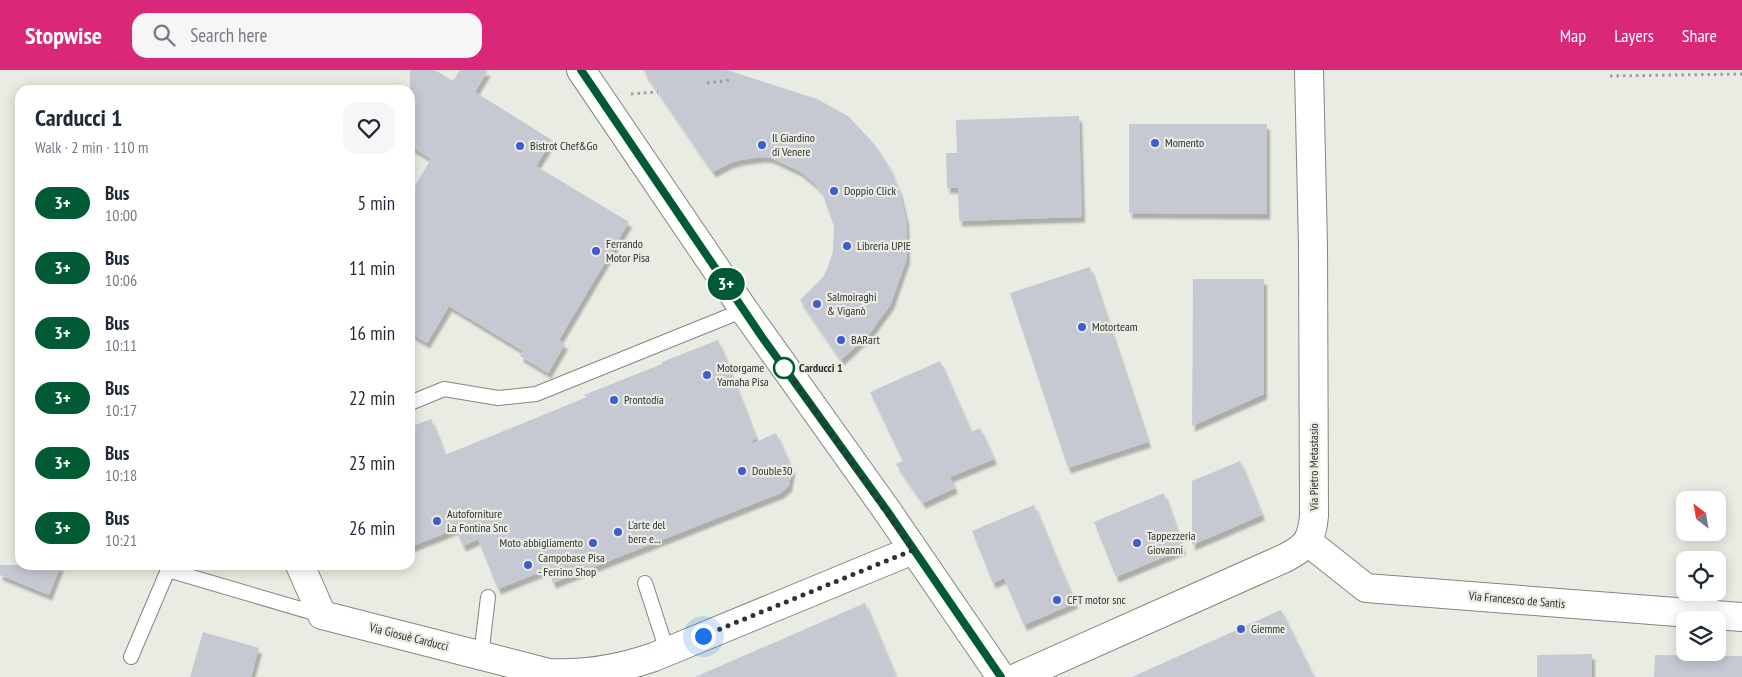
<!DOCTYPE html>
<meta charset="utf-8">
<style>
:root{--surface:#fff;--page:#f6f6f7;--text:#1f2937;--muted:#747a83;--accent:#db2777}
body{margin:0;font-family:"PT Sans Narrow",sans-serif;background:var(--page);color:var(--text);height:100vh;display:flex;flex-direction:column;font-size:19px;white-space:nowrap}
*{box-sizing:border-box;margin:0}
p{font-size:16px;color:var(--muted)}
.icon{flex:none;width:28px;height:28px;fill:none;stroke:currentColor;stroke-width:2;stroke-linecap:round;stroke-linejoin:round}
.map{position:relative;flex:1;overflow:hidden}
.drawer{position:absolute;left:15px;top:15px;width:400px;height:485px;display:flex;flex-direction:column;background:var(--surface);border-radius:15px;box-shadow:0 2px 12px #0003}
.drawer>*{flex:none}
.badge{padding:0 10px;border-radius:16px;font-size:18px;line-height:32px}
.needle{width:32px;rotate:329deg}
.buttons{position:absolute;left:1676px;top:421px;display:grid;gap:10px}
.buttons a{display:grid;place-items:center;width:50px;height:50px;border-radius:10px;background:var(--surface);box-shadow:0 2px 12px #0003;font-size:25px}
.you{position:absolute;width:25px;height:25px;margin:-12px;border:4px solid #fff;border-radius:50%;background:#1a73e8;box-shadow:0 0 0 8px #1a73e833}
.map>.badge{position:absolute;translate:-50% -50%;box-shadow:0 0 0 2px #fff}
.round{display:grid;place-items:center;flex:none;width:52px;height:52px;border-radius:15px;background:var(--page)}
.overview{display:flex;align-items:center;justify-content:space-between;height:85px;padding:0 20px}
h1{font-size:24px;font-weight:800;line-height:38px}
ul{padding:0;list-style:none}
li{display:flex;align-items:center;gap:15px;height:65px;padding:0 20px}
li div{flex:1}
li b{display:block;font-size:19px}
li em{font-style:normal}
li .badge{min-width:55px;font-weight:700;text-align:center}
header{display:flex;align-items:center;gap:30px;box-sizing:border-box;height:70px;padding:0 25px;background:var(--accent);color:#fff}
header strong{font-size:24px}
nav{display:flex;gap:28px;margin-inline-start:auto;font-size:18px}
.search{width:350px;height:45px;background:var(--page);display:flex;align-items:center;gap:12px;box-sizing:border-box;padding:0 18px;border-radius:15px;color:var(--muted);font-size:19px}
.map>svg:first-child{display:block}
.building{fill:#c6c9d2;filter:url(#shadow)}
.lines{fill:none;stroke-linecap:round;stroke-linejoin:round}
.service-casing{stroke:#84877f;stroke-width:16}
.minor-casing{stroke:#84877f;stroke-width:30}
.path{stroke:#9d9f99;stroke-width:3;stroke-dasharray:2.5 4;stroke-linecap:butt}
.service{stroke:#fff;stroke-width:14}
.minor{stroke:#fff;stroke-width:28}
.line-casing{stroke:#fff;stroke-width:11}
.line{stroke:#005b35;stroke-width:8}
.walk{stroke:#31322f;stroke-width:5;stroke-dasharray:0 9}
.poi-dot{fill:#3f5dcf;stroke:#e9ece3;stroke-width:2}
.stop-dot{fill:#fff;stroke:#005b35;stroke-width:2.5}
.labels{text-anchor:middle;stroke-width:4.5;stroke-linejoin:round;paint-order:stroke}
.poi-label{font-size:12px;fill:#31322f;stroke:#e9ece3;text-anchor:start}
.stop-label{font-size:12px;font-weight:bold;fill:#31322f;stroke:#e9ece3;text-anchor:start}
.street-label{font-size:12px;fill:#31322f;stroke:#e9ece3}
</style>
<header>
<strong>Stopwise</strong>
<div class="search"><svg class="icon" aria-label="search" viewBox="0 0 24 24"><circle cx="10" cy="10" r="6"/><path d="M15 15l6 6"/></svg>Search here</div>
<nav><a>Map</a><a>Layers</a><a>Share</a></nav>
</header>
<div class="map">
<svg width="1742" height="607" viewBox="0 0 1742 607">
<defs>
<filter id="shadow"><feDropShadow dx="3" dy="5.5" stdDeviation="1" flood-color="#0004"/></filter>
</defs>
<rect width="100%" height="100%" fill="#e9ece3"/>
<g class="building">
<polygon points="410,0 435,0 453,11 460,0 488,0 475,22 552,70 536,96 629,152 559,270 565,274 548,303 520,286 523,281 449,236 427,273 410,263 410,124 431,89 410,76"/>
<polygon points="643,0 727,0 817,29 848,46 875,75 889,97 899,121 906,149 907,188 891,234 869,264 841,290 800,230 823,207 828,197 833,181 834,156 822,122 814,113 799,101 771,88 762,87 741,90 730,93 713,102"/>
<polygon points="1079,46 1082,147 959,151 958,118 947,118 946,83 957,83 956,50"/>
<polygon points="1129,54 1267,54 1267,144 1129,143"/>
<polygon points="1090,197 1148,372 1068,398 1010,223"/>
<polygon points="1193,209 1264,209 1264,324 1192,356"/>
<polygon points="718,270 756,368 749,375 776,363 792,399 789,416 781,423 553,513 548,499 498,519 478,469 463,476 456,459 410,477 410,357 431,349 445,385 587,327 584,325 662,294 662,292"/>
<polygon points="940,291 971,362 980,358 994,389 950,407 955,418 923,433 896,394 903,391 870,322"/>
<polygon points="1240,391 1262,445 1192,475 1192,411"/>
<polygon points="1164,423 1183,479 1116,507 1094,452"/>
<polygon points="1034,435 1075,533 1024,555 1004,508 993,513 972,461"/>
<polygon points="0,495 61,495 49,525 0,505"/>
<polygon points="865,533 896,607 695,607"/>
<polygon points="1281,540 1314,607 1132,607"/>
<polygon points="203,562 259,578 251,607 190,607"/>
<polygon points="1592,584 1592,607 1537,607 1537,585"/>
<polygon points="1655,585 1742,586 1742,607 1654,607"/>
</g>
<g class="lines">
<g class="service-casing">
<g id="service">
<polyline points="410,333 444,319 498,328 536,324 744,240"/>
<polyline points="645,513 667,581"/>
<polyline points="481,586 488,527"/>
<polyline points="131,587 168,500 321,545"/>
</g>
</g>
<g class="minor-casing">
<g id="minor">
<polyline points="581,0 744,240 888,442 1001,607"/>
<polyline points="1308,472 1366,518 1742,547"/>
<path d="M300 495 322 545 549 603C586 605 619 599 654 587L913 480"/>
<path d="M1018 607 1285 488C1307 477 1312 469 1314 446L1313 176 1309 0"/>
</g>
</g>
<g class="path">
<polyline points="1610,6 1742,4"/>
<polyline points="707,13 731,10"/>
<polyline points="631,24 658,22"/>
</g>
<use href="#service" class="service"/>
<use href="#minor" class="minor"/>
</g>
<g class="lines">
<g class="line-casing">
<polyline id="line" points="581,0 762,267 888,442 1001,607"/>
</g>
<use href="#line" class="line"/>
<polyline class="walk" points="703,566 913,480 782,294 784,298"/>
</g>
<g class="poi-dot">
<circle cx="1155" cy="73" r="5"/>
<circle cx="762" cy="75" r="5"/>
<circle cx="520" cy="76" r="5"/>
<circle cx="834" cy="121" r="5"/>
<circle cx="847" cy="176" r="5"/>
<circle cx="596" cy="181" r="5"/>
<circle cx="817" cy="234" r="5"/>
<circle cx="1082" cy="257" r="5"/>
<circle cx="841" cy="270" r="5"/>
<circle cx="707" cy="305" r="5"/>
<circle cx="614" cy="330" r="5"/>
<circle cx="742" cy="401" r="5"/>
<circle cx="437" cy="451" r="5"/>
<circle cx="618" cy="462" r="5"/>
<circle cx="593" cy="473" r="5"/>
<circle cx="1137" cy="473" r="5"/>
<circle cx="528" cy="495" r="5"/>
<circle cx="1057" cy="530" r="5"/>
<circle cx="1241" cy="559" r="5"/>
</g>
<circle class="stop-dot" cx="784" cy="298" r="10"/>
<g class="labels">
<g class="poi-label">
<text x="772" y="72">Il Giardino<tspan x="772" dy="14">di Venere</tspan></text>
<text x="1165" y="77">Momento</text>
<text x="530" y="80">Bistrot Chef&amp;Go</text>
<text x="844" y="125">Doppio Click</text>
<text x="606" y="178">Ferrando<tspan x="606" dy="14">Motor Pisa</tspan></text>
<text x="857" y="180">Libreria UPIE</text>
<text x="827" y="231">Salmoiraghi<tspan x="827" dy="14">&amp; Viganò</tspan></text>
<text x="1092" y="261">Motorteam</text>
<text x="851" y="274">BARart</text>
<text x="717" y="302">Motorgame<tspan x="717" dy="14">Yamaha Pisa</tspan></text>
<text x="624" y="334">Prontodia</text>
<text x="752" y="405">Double30</text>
<text x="447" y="448">Autoforniture<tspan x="447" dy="14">La Fontina Snc</tspan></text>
<text x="628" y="459">L'arte del<tspan x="628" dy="14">bere e...</tspan></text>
<text x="1147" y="470">Tappezzeria<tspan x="1147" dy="14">Giovanni</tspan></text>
<text x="583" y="477" text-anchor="end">Moto abbigliamento</text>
<text x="538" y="492">Campobase Pisa<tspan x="538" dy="14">- Ferrino Shop</tspan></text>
<text x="1067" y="534">CFT motor snc</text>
<text x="1251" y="563">Giemme</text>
</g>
<g class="stop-label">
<text x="799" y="302">Carducci 1</text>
</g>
<g class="street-label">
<text transform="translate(1314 397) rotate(-90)" y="4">Via Pietro Metastasio</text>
<text transform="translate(1517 530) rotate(5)" y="4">Via Francesco de Santis</text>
<text transform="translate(409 567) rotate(14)" y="4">Via Giosuè Carducci</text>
</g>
</g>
</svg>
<div class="buttons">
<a><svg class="needle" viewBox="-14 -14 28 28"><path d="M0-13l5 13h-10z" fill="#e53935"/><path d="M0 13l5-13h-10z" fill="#747a83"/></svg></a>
<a><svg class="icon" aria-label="locate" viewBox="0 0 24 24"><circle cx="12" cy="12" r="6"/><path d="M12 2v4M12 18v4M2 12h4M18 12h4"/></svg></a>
<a><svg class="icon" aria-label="layers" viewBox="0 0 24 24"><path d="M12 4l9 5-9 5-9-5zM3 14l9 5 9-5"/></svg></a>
</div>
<div class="you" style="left:703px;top:566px"></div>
<b class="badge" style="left:726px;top:214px;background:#005b35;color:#fff">3+</b>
<section class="drawer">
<div class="overview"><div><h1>Carducci 1</h1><p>Walk · 2 min · 110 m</p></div><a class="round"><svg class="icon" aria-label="heart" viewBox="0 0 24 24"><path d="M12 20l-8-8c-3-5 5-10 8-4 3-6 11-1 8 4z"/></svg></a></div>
<ul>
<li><span class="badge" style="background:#005b35;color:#fff">3+</span><div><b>Bus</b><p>10:00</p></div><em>5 min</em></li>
<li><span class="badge" style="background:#005b35;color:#fff">3+</span><div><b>Bus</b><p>10:06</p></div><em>11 min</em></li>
<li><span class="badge" style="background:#005b35;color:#fff">3+</span><div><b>Bus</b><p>10:11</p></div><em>16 min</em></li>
<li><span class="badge" style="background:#005b35;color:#fff">3+</span><div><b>Bus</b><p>10:17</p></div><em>22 min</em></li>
<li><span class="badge" style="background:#005b35;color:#fff">3+</span><div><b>Bus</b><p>10:18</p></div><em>23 min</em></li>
<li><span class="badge" style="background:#005b35;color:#fff">3+</span><div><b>Bus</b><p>10:21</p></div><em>26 min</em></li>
</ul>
</section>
</div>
